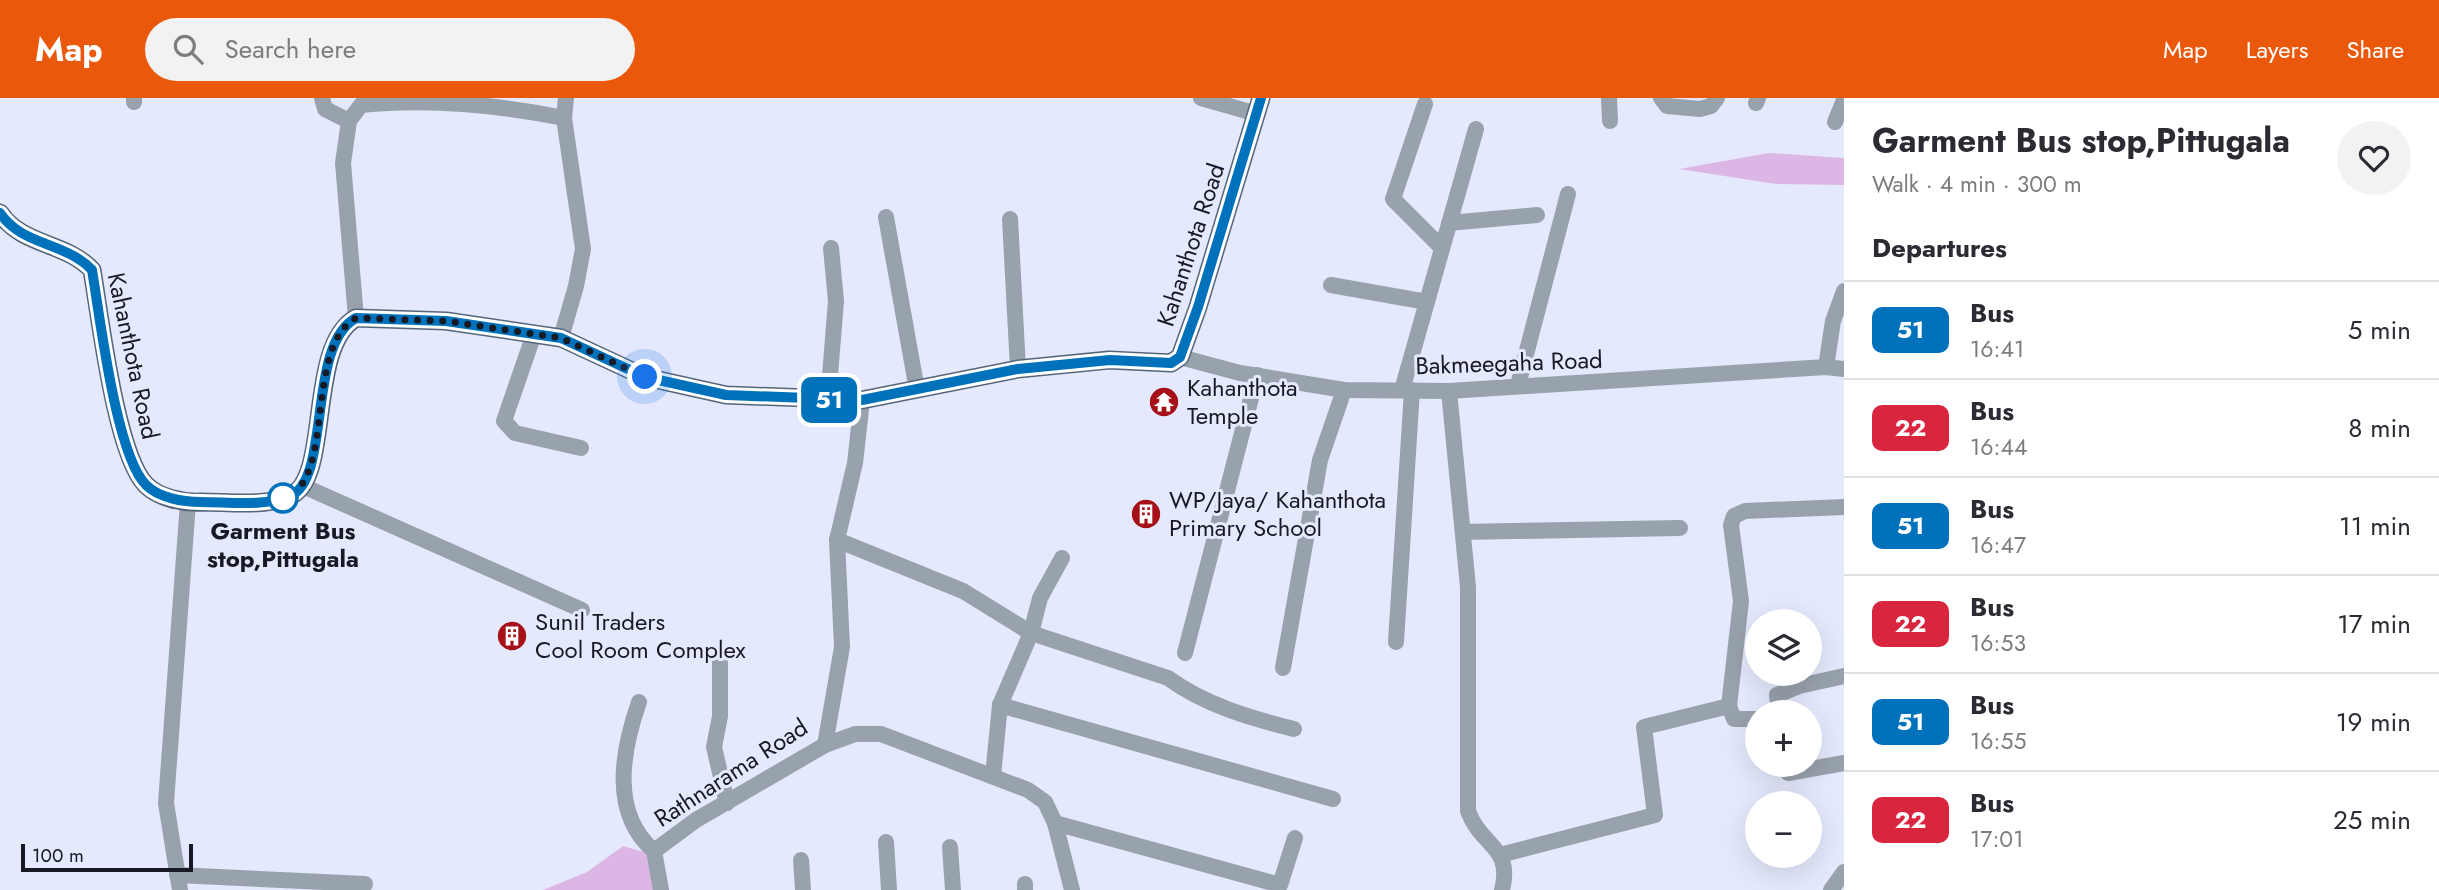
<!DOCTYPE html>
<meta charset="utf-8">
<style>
:root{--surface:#fff;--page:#f2f2f3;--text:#2b2b33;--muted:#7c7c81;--line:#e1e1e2;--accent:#ea580c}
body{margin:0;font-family:Jost,sans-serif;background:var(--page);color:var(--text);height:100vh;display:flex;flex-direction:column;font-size:26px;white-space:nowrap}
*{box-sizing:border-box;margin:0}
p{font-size:23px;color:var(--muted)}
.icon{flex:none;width:38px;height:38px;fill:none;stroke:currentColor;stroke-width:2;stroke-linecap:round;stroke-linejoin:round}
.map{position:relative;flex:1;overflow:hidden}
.drawer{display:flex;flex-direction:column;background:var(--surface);width:595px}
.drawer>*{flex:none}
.badge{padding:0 14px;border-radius:10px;font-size:24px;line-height:46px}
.tools{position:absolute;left:1745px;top:511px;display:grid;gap:14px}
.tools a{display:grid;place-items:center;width:77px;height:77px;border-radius:50%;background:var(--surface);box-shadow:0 7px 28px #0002;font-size:35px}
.scale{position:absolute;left:21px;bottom:18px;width:172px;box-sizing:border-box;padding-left:7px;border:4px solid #171a25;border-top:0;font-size:19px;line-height:24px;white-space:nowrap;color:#171a25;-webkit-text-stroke:5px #e5e9fd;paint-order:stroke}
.you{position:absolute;width:35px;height:35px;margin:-18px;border:5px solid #fff;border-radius:50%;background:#1a73e8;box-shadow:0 0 0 10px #1a73e833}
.map>.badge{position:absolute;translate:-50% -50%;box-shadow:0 0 0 4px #fff}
h2{padding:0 28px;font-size:26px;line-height:63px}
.round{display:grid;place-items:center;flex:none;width:74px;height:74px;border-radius:37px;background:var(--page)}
.overview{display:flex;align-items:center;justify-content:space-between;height:119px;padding:0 28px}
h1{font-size:33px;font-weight:700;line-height:52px}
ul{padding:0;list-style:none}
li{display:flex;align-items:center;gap:21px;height:98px;padding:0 28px;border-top:2px solid var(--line)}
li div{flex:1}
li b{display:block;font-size:26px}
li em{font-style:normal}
li .badge{min-width:77px;font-weight:700;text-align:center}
header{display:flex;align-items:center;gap:42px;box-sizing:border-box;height:98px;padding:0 35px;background:var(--accent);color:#fff}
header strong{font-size:33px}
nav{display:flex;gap:38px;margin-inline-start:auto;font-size:24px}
.search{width:490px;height:63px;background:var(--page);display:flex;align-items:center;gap:18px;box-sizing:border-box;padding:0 24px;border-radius:38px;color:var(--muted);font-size:26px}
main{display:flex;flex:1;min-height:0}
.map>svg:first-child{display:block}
.green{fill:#dcb6e5}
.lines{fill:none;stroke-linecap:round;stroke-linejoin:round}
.minor{stroke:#98a2ad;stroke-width:16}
.major{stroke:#55667a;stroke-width:19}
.line-casing{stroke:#fff;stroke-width:16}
.line{stroke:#0072bc;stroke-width:10}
.walk{stroke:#171a25;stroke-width:7;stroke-dasharray:0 12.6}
.stop-dot{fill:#fff;stroke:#0072bc;stroke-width:3.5}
.labels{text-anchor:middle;stroke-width:6;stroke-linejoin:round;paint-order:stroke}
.street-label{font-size:24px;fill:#171a25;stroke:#e5e9fd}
.poi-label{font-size:24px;fill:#171a25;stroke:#e5e9fd;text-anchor:start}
.stop-label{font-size:24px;font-weight:bold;fill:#171a25;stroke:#e5e9fd}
</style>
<header>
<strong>Map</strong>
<div class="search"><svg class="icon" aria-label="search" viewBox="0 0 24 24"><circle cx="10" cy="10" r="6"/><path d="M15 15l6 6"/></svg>Search here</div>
<nav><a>Map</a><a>Layers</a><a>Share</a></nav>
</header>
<main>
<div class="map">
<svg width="1844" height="792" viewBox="0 0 1844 792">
<rect width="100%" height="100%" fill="#e5e9fd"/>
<g class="green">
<polygon points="1769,55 1844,60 1844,87 1776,86 1679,71"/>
<polygon points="623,748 648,755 655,792 543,792 587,774"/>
</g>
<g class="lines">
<g class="minor">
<polyline points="134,0 134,4"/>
<polyline points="322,0 325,11 349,23"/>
<polyline points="1201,0 1257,16"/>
<polyline points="1609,0 1610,23"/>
<polyline points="1661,0 1667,8 1700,11 1711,8 1717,0"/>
<polyline points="1756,5 1758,0"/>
<polyline points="1425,6 1393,101 1442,150"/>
<polyline points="1835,24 1844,2"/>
<polyline points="886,119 917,292"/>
<polyline points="1010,121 1018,271"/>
<polyline points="1449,125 1537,117"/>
<polyline points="1331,187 1427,204"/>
<path d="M356 220 343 65 349 23 361 7C427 0 499 7 564 20"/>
<polyline points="534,236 504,323 515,335 581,350"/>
<polyline points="561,240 576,188 583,151 564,20 566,0"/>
<polyline points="1180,259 1240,275 1344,292 1449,293 1826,269 1844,271"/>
<polyline points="1826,269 1833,223 1844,193"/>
<polyline points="1518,287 1568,96"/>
<polyline points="1402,292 1476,31"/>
<path d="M1449 293 1468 489V713C1481 749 1513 748 1502 792"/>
<polyline points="828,302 836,203 831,150"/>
<polyline points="303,388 582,512"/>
<polyline points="1463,434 1680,430"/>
<path d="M837 442 963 493 1031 535 1168 580C1205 607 1250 620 1294 631"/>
<polyline points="1396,544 1412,292"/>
<polyline points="1185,555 1257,277"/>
<polyline points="720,557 720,618 714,649 727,705"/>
<polyline points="1283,570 1320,362 1344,292"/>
<path d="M639 604C622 653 610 715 654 753"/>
<polyline points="1000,607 1333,701"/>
<polyline points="1779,614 1777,597 1799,588 1844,578"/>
<polyline points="1757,621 1734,621 1729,608 1741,503 1731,427 1734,418 1745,413 1844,409"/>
<polyline points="825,647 855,636 881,636 1028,692 1045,704 1055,725 1072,792"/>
<polyline points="1788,675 1844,665"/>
<polyline points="993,678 1000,607 1031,535 1040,500 1062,460"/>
<polyline points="1055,725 1280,787 1295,740"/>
<polyline points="886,744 889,792"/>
<polyline points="950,749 953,792"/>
<polyline points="1500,757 1655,717 1644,629 1729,608"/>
<polyline points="801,762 803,792"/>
<polyline points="177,777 365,786"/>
<polyline points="1025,786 1025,792"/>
<polyline points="180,792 166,705 188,404"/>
<polyline points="661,792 654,753 696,722 825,647 842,549 837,442 855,365 862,302"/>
<polyline points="1831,792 1844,774"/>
</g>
<path class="major" d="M0 115C22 148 66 144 92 172 100 218 116 357 146 387 159 400 183 405 201 404 229 404 264 409 290 398 332 381 306 248 356 220L446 223 561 240 645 279 726 297 862 302 1018 271 1109 262 1171 265 1180 259 1198 209 1261 0"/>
</g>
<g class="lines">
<g class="line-casing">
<path id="line" d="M0 115C22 148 66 144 92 172 100 219 116 357 146 387 159 400 183 404 201 404 229 404 264 409 290 398 332 381 306 247 356 220L446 223 561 240 645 279 726 297 862 302 1018 271 1110 262 1171 265 1180 259 1198 209 1261 0"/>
</g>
<use href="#line" class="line"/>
<path class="walk" d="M283 400C337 386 303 249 356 220L446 223 561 240 645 279"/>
</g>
<defs>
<g id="temple-disc" transform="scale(1.575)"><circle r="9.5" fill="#a61018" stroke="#e5e9fd"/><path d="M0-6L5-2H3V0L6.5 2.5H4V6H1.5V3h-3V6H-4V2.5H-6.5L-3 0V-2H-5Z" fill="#fff"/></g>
<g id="building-disc" transform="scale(1.575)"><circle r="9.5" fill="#a61018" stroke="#e5e9fd"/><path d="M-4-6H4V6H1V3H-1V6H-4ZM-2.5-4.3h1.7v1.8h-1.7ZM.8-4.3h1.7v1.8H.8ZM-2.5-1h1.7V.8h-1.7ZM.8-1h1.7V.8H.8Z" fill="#fff"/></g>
</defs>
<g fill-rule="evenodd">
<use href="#temple-disc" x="1164" y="304"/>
<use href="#building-disc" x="1146" y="416"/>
<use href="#building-disc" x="512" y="538"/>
</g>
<circle class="stop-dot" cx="283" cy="400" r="14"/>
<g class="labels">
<g class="street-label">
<text transform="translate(1191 147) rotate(-72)" y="8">Kahanthota Road</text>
<text transform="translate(133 258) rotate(78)" y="8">Kahanthota Road</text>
<text transform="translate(1509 265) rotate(-2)" y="8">Bakmeegaha Road</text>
<text transform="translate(731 675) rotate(-33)" y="8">Rathnarama Road</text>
</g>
<g class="poi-label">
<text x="1187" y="298">Kahanthota<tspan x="1187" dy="28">Temple</tspan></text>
<text x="1169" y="410">WP/Jaya/ Kahanthota<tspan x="1169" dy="28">Primary School</tspan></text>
<text x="535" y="532">Sunil Traders<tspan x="535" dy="28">Cool Room Complex</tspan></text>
</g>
<g class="stop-label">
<text x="283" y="441">Garment Bus<tspan x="283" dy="28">stop,Pittugala</tspan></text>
</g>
</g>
</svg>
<div class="tools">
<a><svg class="icon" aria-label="layers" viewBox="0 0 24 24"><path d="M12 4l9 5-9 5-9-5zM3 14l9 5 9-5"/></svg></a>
<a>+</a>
<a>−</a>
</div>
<div class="scale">100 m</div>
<div class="you" style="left:645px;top:279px"></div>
<b class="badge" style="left:829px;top:302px;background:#0072bc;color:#fff">51</b>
</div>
<section class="drawer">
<div class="overview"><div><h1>Garment Bus stop,Pittugala</h1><p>Walk · 4 min · 300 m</p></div><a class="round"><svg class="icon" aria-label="heart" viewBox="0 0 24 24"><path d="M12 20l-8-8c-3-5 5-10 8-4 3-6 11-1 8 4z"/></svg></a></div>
<h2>Departures</h2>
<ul>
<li><span class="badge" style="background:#0072bc;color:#fff">51</span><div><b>Bus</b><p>16:41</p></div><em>5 min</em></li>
<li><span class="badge" style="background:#d7263d;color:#fff">22</span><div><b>Bus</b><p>16:44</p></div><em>8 min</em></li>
<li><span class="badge" style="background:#0072bc;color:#fff">51</span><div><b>Bus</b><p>16:47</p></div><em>11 min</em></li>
<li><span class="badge" style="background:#d7263d;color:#fff">22</span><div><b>Bus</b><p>16:53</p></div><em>17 min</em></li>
<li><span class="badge" style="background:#0072bc;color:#fff">51</span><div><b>Bus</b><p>16:55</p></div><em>19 min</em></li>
<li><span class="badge" style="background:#d7263d;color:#fff">22</span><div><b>Bus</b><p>17:01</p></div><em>25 min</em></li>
</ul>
</section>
</main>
